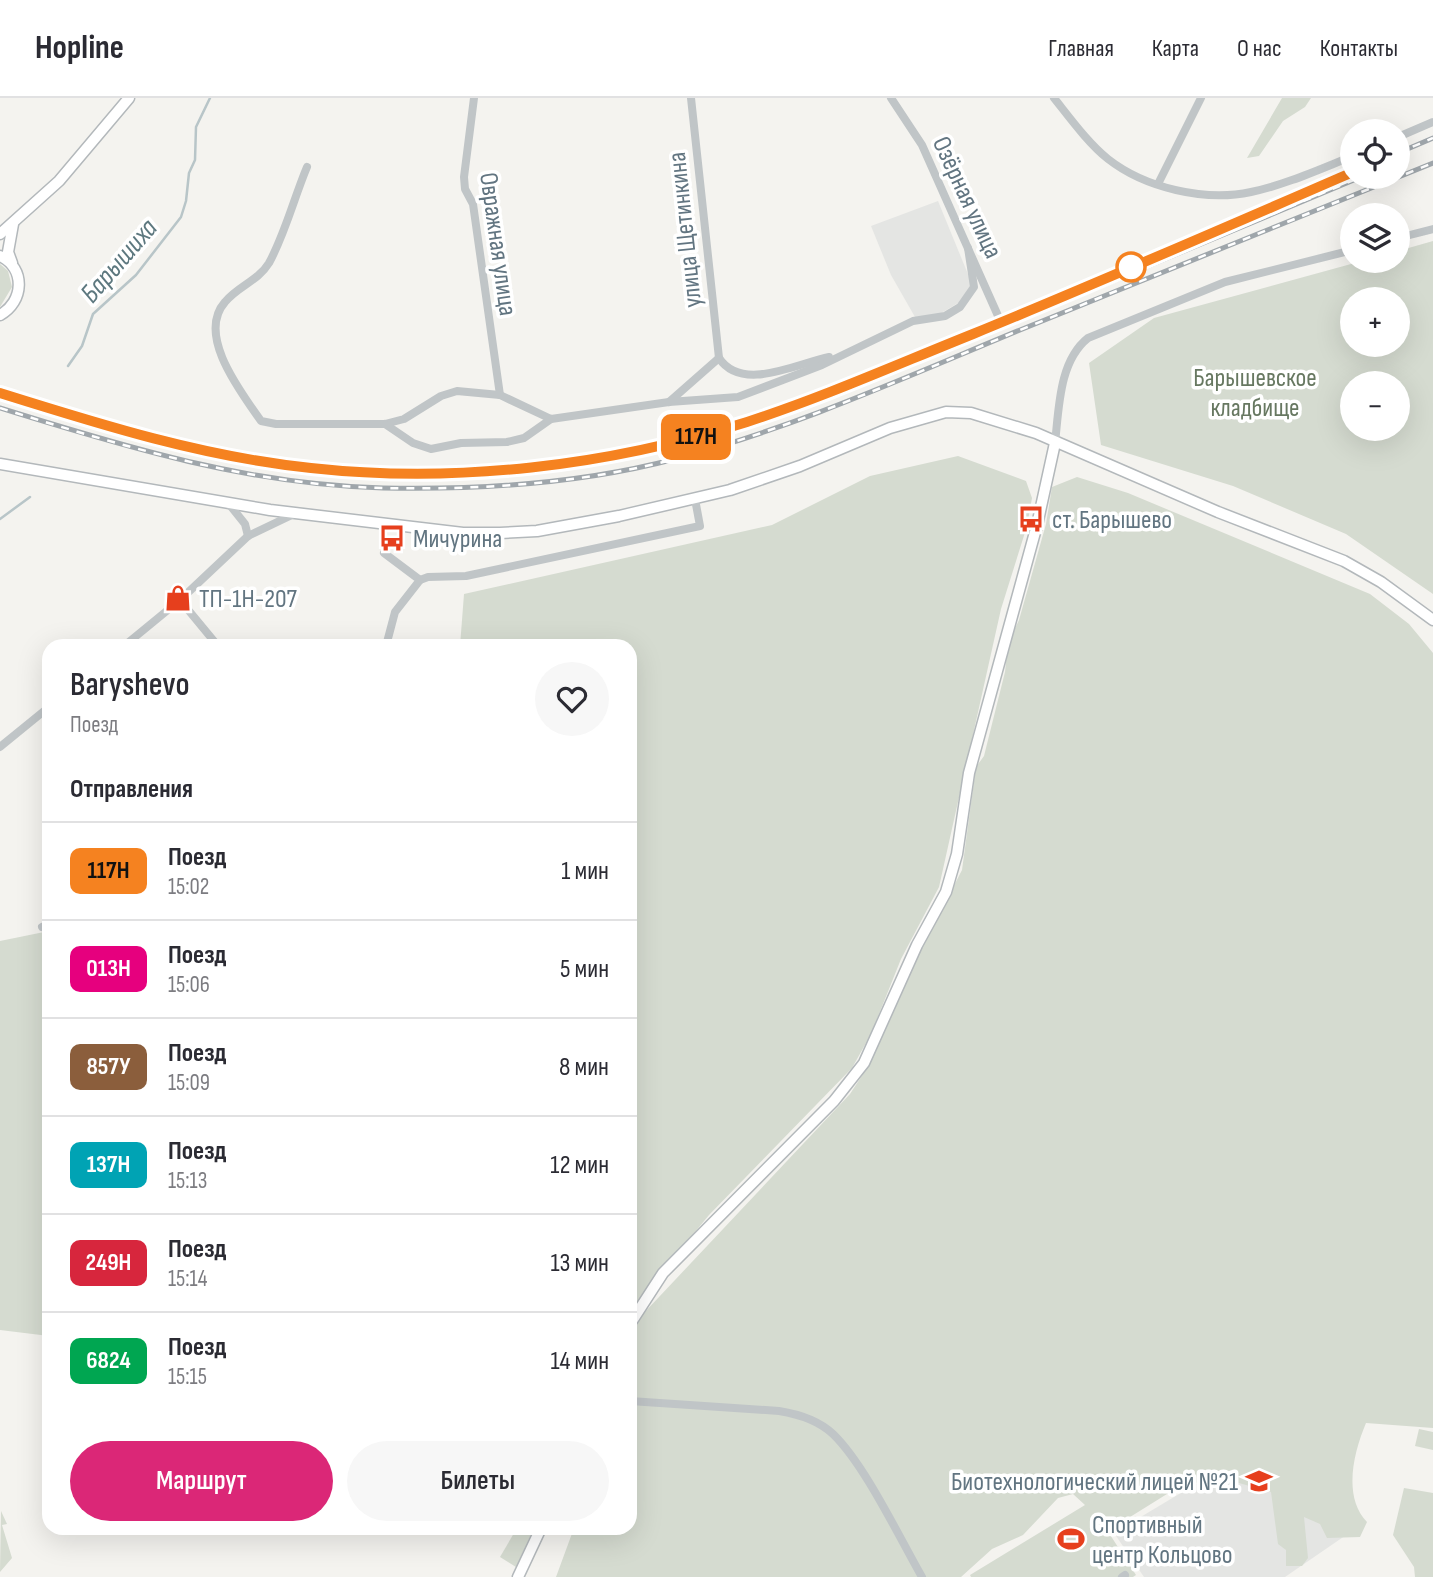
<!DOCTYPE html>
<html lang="ru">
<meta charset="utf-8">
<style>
:root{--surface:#fff;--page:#f7f7f7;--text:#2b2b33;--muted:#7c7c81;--line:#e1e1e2;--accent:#db2777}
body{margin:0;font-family:"Sofia Sans Condensed",sans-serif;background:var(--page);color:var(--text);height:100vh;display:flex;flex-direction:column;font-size:26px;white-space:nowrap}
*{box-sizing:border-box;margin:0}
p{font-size:23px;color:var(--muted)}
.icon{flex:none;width:38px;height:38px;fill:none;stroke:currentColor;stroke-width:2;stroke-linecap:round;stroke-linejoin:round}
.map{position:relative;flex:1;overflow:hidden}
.panel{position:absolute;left:42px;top:541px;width:595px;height:896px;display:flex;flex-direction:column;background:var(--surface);border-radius:21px;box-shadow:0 7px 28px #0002}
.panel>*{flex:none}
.badge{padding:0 14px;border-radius:10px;font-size:24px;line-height:46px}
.controls{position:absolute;left:1340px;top:21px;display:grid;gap:14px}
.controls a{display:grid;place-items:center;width:70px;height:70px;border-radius:50%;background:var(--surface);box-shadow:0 7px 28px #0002;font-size:35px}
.map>.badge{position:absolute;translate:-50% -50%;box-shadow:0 0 0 4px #fff}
h2{padding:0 28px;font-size:26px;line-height:63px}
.round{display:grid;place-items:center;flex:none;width:74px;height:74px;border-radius:37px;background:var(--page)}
.overview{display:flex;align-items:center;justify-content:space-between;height:119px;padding:0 28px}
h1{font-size:33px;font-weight:600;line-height:52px}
.primary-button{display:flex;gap:14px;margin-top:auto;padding:14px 28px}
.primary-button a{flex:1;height:80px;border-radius:42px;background:var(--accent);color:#fff;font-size:28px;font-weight:600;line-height:80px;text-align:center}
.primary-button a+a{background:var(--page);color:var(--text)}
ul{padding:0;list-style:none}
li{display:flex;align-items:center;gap:21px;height:98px;padding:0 28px;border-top:2px solid var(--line)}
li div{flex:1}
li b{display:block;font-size:26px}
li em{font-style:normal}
li .badge{min-width:77px;font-weight:700;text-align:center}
header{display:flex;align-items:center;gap:42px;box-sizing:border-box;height:98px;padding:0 35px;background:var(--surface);border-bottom:2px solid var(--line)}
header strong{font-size:33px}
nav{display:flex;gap:38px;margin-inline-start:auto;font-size:24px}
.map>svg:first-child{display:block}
.built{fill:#e4e5e3}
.green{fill:#d5dbd0;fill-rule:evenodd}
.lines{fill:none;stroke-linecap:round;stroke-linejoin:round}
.stream{stroke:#b8c5c8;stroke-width:2.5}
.major-casing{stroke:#b3b8bb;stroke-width:13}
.minor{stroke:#c0c5c7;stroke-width:8}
.major{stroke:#fff;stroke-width:10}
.rail-casing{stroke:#9fa6ab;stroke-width:5}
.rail{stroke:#fff;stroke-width:2.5;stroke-dasharray:8;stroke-linecap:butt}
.line-casing{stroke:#fff;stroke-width:16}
.line{stroke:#f58220;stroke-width:10}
.stop-dot{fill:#fff;stroke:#f58220;stroke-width:3.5}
.labels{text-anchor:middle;stroke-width:7;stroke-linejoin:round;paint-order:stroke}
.street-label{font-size:26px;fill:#627581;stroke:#fff}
.park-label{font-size:26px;fill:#677861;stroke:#fff}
.poi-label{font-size:26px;fill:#627581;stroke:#fff;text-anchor:start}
.water-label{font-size:28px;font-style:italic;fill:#5d787f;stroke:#fff}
</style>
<header>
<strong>Hopline</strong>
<nav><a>Главная</a><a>Карта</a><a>О нас</a><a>Контакты</a></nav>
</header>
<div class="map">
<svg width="1433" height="1479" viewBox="0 0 1433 1479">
<rect width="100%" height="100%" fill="#f4f3ef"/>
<g class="built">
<polygon points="938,103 972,186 958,205 938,217 915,219 891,177 871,128"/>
<polygon points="1284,1333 1352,1433 1285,1479 1144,1479 1114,1435"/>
</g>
<g class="green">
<polygon points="1282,0 1311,0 1305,9 1283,23 1259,58 1247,60"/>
<path d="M1433 143V496L1346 436 1233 388 1101 347 1089 265 1154 220 1362 163H1398V153ZM1353 201H1398V247H1353ZM1353 285H1398V331H1353Z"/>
<polygon points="0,166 8,173 12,189 0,209"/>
<polygon points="958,358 1026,383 1032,400 1027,428 1001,511 939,789 901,861 871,936 852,970 709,1117 630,1213 630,548 460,548 464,496 772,427 870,378"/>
<path d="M1077 379 1128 395 1370 496 1409 526 1433 555V1330L1366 1325C1353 1356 1343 1399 1367 1424L1360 1439 1327 1440 1320 1426 1304 1419 1308 1460 1302 1468H1286V1452L1278 1446 1271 1394 1214 1378 1167 1396 1114 1429 1096 1415 1136 1477 1133 1479H971L970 1477 1085 1407 1073 1396 1058 1400 1023 1437 992 1451 961 1479H556L574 1430H630V1240L643 1216 850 996 869 967 915 864 962 772 976 669 984 658 1005 574 1008 545 1019 522 1046 426 1052 389Z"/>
<polygon points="49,833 49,1238 0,1232 0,843"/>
<polygon points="1419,1331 1433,1334 1433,1352 1415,1348"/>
<polygon points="1404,1390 1433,1395 1433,1479 1415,1479 1414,1469 1393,1437"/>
<polygon points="1,1413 7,1426 2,1427 12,1460 0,1474"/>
<polygon points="517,1430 534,1430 516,1469 500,1459"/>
</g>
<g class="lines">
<g class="stream">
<polyline points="68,268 82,248 93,216 136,177 181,119 186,103 189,75 195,62 196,29 210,0"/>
<polyline points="0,421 30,399"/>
</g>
<g class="major-casing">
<g id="major">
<polyline points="0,136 59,83 129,0"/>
<path d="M0 158C26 170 24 204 0 217"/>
<polyline points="12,165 8,154 13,126"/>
<polyline points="0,366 270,412 463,435 500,435 537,433 619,418 730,392 800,368 890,330 946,314 971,315 1036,335 1218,414 1344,463 1381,484 1433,522"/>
<polyline points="630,1226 663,1175 834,1003 864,965 917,847 946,794 957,756 969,675 1037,427 1055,345"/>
<polyline points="518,1479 541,1430"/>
</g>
</g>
<g class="minor">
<polyline points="474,0 464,79 465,91 473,106 500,297"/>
<path d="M691 0 719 260C742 295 798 265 829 259"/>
<polyline points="891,0 922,47 999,220"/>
<path d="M1054 0C1070 20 1088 45 1108 61 1145 90 1205 104 1251 94 1285 87 1320 71 1353 58"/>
<polyline points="1398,39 1433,24"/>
<path d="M307 69C294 100 285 136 269 165 258 183 238 188 225 204 196 237 241 294 261 323L276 326H385L404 321 441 298 457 293 500 297 551 321 669 304 738 299 822 267 913 223 945 218 960 209 974 189 968 150"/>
<polyline points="1158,86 1201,0"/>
<polyline points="1398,140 1433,131"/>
<polyline points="669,304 719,260"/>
<polyline points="385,326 413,345 431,351 461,345 507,344 524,340 551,321"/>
<path d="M1055 345C1059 310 1059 263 1088 240L1225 184 1353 152"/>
<polyline points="229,406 245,426 248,438"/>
<polyline points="384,455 420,482 395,514 386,548"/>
<polyline points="420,482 428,479 466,478 700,428 695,401"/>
<polyline points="180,502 218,548"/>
<polyline points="124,548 180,502 248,438 294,416"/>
<polyline points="0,649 49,609"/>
<polyline points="42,829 49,826"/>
<path d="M630 1303 779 1313C798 1316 818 1322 833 1336 865 1367 899 1439 922 1479"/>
<polyline points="1122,1479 1125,1477"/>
</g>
<use href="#major" class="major"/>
<g class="rail-casing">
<g id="rail">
<polyline points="1398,55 1433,40"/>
<polyline points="1067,202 1361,79"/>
<polyline points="908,262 1076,193"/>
<polyline points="0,295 151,340"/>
<path d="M0 310C125 349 250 387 383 390 480 392 580 386 675 361 794 330 906 279 1020 232 1158 176 1295 121 1433 65"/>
<path d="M141 342C328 391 522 390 708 340 780 320 849 290 918 263"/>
</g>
</g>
<use href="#rail" class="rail"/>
</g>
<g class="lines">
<g class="line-casing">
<path id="line" d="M0 295C102 327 204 359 311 370 456 386 608 368 747 324 824 299 898 266 973 236 1100 184 1226 129 1353 74"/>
</g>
<use href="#line" class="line"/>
</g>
<defs>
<g id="bus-bare" transform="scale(2.1)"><path d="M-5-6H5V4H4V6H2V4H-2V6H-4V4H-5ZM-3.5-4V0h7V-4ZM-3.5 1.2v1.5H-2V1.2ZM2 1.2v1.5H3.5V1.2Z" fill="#e63f1d" stroke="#fff" stroke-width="2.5" paint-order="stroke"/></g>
<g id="shop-bare" transform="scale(2.1)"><path d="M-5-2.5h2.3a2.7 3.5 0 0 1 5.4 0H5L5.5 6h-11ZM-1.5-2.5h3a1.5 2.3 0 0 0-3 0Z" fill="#e63f1d" stroke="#fff" stroke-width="2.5" paint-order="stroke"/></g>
<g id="school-bare" transform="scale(2.1)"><path d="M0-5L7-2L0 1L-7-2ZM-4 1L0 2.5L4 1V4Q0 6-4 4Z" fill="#e63f1d" stroke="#fff" stroke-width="2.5" paint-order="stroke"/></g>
<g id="stadium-bare" transform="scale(2.1)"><path d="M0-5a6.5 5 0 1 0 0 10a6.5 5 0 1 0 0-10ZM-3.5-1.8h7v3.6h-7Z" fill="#e63f1d" stroke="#fff" stroke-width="2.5" paint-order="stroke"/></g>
</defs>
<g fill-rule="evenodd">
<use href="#bus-bare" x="1031" y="421"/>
<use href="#bus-bare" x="392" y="440"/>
<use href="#shop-bare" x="178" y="500"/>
<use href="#school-bare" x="1259" y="1383"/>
<use href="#stadium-bare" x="1071" y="1441"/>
</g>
<circle class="stop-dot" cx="1131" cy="169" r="14"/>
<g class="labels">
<g class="street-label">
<text transform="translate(968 99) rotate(65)" y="9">Озёрная улица</text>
<text transform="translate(684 132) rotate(-96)" y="9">улица Щетинкина</text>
<text transform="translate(499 146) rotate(82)" y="9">Овражная улица</text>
</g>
<g class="park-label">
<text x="1255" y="288">Барышевское<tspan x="1255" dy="30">кладбище</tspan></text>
</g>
<g class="poi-label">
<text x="1052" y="430">ст. Барышево</text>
<text x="413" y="449">Мичурина</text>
<text x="199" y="509">ТП-1Н-207</text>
<text x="1238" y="1392" text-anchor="end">Биотехнологический лицей №21</text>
<text x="1092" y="1435">Спортивный<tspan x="1092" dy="30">центр Кольцово</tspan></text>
</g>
<g class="water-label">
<text transform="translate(118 162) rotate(-49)" y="10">Барышиха</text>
</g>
</g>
</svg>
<div class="controls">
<a><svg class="icon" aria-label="locate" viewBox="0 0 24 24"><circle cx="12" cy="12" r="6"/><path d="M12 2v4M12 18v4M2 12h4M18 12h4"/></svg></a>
<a><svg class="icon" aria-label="layers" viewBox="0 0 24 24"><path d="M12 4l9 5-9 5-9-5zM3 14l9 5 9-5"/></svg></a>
<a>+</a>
<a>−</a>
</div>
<b class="badge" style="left:696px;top:339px;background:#f58220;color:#111">117Н</b>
<section class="panel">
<div class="overview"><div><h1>Baryshevo</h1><p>Поезд</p></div><a class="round"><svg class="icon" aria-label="heart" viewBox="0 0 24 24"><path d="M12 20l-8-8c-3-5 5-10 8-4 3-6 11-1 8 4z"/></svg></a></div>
<h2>Отправления</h2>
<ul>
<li><span class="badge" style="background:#f58220;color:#111">117Н</span><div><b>Поезд</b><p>15:02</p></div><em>1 мин</em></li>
<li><span class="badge" style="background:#e6007e;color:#fff">013Н</span><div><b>Поезд</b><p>15:06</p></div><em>5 мин</em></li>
<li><span class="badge" style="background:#8b5e3c;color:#fff">857У</span><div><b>Поезд</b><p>15:09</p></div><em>8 мин</em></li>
<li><span class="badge" style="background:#00a3b4;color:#fff">137Н</span><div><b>Поезд</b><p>15:13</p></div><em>12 мин</em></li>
<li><span class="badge" style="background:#d7263d;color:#fff">249Н</span><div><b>Поезд</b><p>15:14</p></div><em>13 мин</em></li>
<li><span class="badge" style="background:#00a651;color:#fff">6824</span><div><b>Поезд</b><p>15:15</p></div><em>14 мин</em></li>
</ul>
<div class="primary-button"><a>Маршрут</a><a>Билеты</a></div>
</section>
</div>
